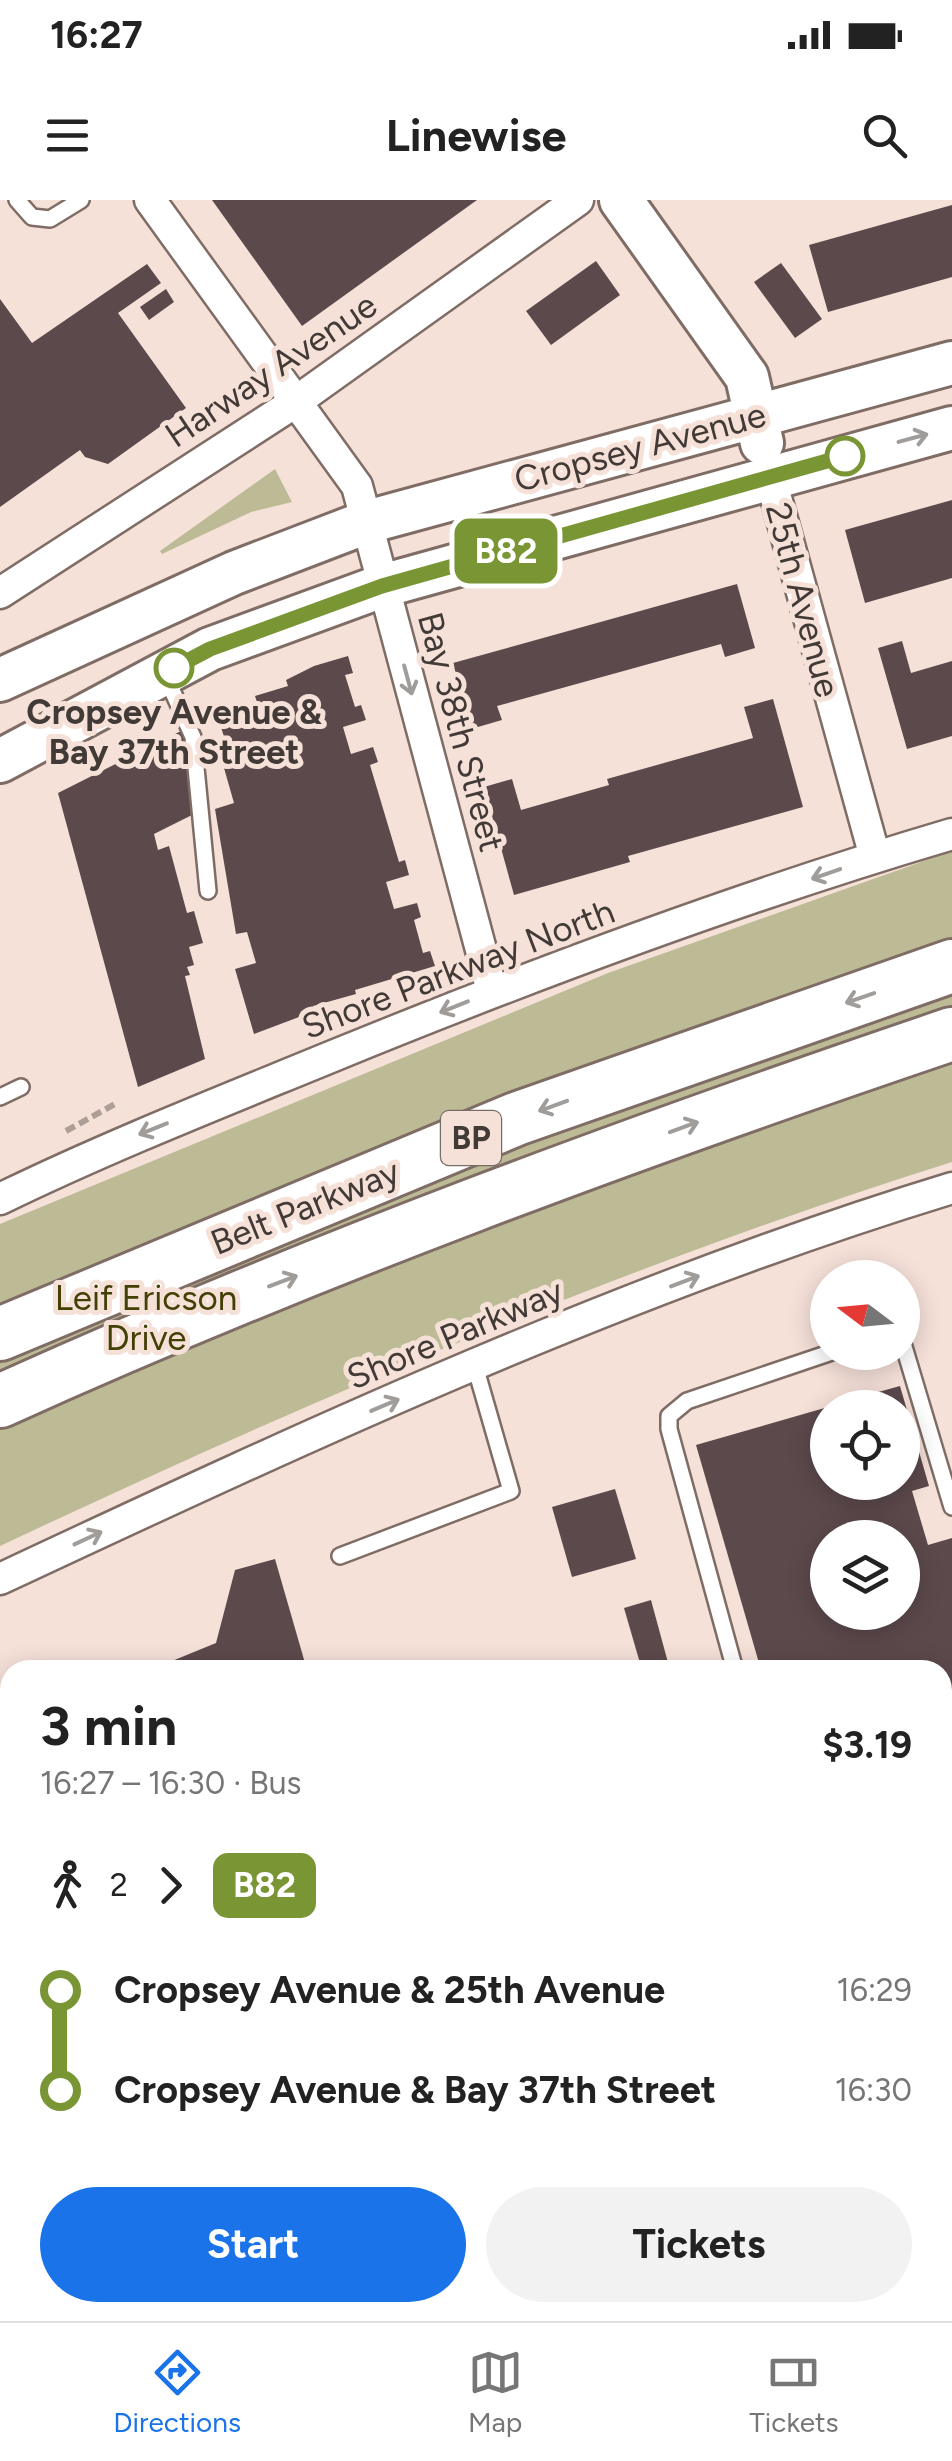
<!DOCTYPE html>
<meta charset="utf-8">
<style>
:root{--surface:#fff;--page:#f2f2f2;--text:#222;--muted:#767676;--line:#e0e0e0;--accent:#1a73e8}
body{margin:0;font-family:Figtree,sans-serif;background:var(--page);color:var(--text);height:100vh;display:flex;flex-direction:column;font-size:38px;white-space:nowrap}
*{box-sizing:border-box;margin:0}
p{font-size:32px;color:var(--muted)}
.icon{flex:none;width:55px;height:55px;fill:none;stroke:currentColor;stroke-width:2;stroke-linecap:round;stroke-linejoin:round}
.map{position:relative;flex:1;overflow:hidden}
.drawer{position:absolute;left:0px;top:1460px;width:952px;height:662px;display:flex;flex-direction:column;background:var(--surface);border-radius:30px 30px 0 0;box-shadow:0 5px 25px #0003}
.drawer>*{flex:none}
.badge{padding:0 20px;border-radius:15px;font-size:35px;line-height:65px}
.needle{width:65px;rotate:286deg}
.tools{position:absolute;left:810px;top:1060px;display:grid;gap:20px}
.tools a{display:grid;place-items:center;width:110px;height:110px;border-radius:50%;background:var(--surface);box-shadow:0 5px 25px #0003;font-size:50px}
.map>.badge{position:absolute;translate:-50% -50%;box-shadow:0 0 0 5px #fff}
.legs{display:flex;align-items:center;gap:15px;height:110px;padding:0 40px;font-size:32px}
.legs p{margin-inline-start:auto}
.overview{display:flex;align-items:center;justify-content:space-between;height:170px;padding:0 40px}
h1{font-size:55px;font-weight:700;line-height:75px}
.primary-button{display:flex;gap:20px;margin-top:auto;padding:20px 40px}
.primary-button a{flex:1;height:115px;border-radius:60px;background:var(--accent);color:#fff;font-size:40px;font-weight:700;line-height:115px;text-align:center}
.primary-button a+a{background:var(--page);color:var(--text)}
ul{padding:0 40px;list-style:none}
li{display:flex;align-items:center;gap:35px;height:100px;font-size:38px}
li i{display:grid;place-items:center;width:15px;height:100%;margin:0 12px;background:currentColor}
li i::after{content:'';width:25px;height:25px;margin:-12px;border:8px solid;border-radius:50%;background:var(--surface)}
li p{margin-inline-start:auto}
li:first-child i{background:linear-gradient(#0000 50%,currentColor 0)}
li:last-child i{background:linear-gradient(currentColor 50%,#0000 0)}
.status{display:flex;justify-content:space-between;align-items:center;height:70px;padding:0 50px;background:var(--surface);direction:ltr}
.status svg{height:28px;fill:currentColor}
header{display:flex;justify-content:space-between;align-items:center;height:130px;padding:0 40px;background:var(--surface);font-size:45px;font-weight:700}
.menu{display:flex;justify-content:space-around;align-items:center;height:140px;border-top:2px solid var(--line);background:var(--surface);font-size:28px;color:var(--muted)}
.menu a{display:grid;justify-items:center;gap:5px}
.menu .active{color:var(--accent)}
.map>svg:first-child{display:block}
.green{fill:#bcbb95}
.water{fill:#bb93b1}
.building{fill:#5c494c;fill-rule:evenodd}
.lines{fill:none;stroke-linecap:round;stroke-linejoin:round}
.lane-casing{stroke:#7f6c65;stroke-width:20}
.street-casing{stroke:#7f6c65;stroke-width:35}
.secondary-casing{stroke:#7f6c65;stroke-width:48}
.highway-casing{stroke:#7f6c65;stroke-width:58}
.path{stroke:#ad9e97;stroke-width:6;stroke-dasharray:10 5;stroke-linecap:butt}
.lane{stroke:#fff;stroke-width:15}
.street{stroke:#fff;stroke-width:30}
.secondary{stroke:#fff;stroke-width:42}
.highway{stroke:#fff;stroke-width:52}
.oneway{stroke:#a09c9a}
.line-1-casing{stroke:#fff;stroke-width:22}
.line-1{stroke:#799534;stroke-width:15}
.stop-1-dot{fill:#fff;stroke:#799534;stroke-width:5}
.labels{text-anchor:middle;stroke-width:10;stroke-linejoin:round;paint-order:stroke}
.shield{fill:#f6e1d9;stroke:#786c67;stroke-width:2.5}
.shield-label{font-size:32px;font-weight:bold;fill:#423a36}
.street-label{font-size:35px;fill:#423a36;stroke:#f6e1d9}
.stop-label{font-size:35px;font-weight:bold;fill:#423a36;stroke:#f6e1d9}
.park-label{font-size:35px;fill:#434005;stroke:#f6e1d9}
</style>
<div class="status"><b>16:27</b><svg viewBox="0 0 49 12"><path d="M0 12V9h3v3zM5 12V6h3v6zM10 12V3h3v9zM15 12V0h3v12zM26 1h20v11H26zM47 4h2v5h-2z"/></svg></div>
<header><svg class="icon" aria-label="menu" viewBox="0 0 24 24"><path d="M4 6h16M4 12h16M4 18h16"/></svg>Linewise<svg class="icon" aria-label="search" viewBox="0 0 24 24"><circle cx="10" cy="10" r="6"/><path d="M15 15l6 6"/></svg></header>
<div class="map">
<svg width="952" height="2121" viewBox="0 0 952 2121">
<rect width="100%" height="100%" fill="#f6e1d9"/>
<g class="green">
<polygon points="275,269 292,302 251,312 162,354 160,351"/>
<path d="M952 651V962C625 1065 310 1200 0 1346V1024L608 773Z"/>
</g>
<polygon class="water" points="903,2112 906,2121 503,2121 500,2113"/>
<g class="building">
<polygon points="212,0 477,0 302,126"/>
<polygon points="952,5 952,77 828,112 809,45"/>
<polygon points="596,61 620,95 551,145 526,111"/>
<polygon points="781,63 822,119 795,138 754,82"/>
<polygon points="147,64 161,83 118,113 186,208 108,264 85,257 80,250 0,307 0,99 32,143"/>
<polygon points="166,89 174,102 149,120 140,107"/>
<polygon points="952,300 952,378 865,403 845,330"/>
<polygon points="737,384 755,448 725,457 721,444 497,506 502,520 471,529 453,463"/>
<polygon points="902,441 911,473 952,461 952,536 907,549 878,448"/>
<polygon points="348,456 353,473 345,475 355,507 361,505 366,520 343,527 351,554 373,547 378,562 370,565 399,662 405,660 409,675 386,682 394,709 417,703 421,717 414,720 423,753 430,751 435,766 355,790 356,794 313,806 315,811 254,834 235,769 256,763 247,732 236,734 215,609 234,603 224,568 233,566 217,514 258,505 255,496 288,486 286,480 314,466"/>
<polygon points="773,499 803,607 628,656 630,662 514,695 484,587 512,579 521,610 609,585 607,579 753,538 744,507"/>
<polygon points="189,527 198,612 154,634 158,650 169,646 187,713 194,711 203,743 189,747 194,765 187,767 190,775 185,776 205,859 138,887 58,593"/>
<path d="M900 1186 929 1286 912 1291 928 1345 952 1338V1562L942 1565V1470H761L696 1245 828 1207V1282H902V1208L828 1206ZM828 1338H902V1412H828Z"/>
<polygon points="615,1289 636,1359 572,1377 552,1307"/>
<polygon points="275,1359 307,1470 150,1470 216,1443 235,1370"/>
<polygon points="651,1400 670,1470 642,1470 624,1408"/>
<polygon points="0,1497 10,1500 9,1757 0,1726"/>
<polygon points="0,2070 15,2119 7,2121 0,2121"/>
<polygon points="112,2112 401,2112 403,2121 114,2121"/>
</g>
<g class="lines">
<g class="lane-casing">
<g id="lane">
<polyline points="17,0 32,17 50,19 81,0"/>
<polyline points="166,477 193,537 208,691"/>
<polyline points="0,897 21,887"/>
<polyline points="902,1140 952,1307"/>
<polyline points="340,1356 511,1291 475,1166"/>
<polyline points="735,1470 669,1229 669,1216 687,1201 832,1152"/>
<polyline points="942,1607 952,1605"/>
</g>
</g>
<g class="street-casing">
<g id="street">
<polyline points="150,0 357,286 492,791"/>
<polyline points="770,276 875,657"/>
<polyline points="0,393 294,203 578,0"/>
<path d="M0 999C109 946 221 902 333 856 536 773 742 696 952 634"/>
<path d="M0 1379C310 1234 624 1088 952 988"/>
<polyline points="0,1943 10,1977"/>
<polyline points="50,2112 53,2121"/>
</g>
</g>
<g class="secondary-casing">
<g id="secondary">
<polyline points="621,0 747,177 762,243"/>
<polyline points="0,480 234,373 367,322 952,163"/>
<polyline points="0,561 210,449 382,386 952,228"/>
</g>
</g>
<g class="highway-casing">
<g id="highway">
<polyline points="0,1134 516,919 952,766"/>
<path d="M0 1201C310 1061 630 943 952 834"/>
</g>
</g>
<g class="path">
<polyline points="66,931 115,904"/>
<polyline points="0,1781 10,1817"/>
<polyline points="91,2112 94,2121"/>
</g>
<use href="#lane" class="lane"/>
<use href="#street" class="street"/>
<use href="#secondary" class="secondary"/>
<use href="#highway" class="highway"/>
</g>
<defs><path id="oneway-shaft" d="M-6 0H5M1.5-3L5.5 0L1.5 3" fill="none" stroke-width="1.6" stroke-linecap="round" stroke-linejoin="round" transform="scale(2.5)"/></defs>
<g class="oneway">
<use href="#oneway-shaft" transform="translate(913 238) rotate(-15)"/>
<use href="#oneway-shaft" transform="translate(408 480) rotate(75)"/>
<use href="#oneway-shaft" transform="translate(826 674) rotate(161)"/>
<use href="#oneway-shaft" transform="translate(860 798) rotate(161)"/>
<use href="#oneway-shaft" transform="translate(454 807) rotate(158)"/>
<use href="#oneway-shaft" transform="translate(553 906) rotate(160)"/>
<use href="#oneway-shaft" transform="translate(684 927) rotate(-20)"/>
<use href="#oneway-shaft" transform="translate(153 929) rotate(158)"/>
<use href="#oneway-shaft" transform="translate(283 1081) rotate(-21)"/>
<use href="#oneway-shaft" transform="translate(685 1081) rotate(-21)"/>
<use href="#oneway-shaft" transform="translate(385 1205) rotate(-23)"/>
<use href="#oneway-shaft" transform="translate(88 1338) rotate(-25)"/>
</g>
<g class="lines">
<g class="line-1-casing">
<polyline id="line-1" points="174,468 210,449 382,386 845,256"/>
</g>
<use href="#line-1" class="line-1"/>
</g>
<g class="stop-1-dot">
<circle cx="845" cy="256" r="18"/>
<circle cx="174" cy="468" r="18"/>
</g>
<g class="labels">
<rect class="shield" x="441" y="911" width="60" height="54" rx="8"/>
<g class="shield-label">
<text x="471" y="949">BP</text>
</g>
<g class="street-label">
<text transform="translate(271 170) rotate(-34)" y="12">Harway Avenue</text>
<text transform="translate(640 247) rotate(-15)" y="12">Cropsey Avenue</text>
<text transform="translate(803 400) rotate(75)" y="12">25th Avenue</text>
<text transform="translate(461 532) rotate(75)" y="12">Bay 38th Street</text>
<text transform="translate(458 769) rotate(-21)" y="12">Shore Parkway North</text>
<text transform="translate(305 1007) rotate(-22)" y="12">Belt Parkway</text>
<text transform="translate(455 1134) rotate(-23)" y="12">Shore Parkway</text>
</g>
<g class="stop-label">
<text x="174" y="524">Cropsey Avenue &amp;<tspan x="174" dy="40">Bay 37th Street</tspan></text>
</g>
<g class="park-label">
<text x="146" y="1110">Leif Ericson<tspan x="146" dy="40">Drive</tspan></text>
</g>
</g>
</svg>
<div class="tools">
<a><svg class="needle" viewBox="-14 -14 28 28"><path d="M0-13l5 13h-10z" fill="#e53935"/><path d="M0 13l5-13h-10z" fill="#767676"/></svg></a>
<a><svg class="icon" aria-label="locate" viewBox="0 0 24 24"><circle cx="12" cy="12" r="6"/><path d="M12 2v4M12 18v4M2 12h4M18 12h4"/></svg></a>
<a><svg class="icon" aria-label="layers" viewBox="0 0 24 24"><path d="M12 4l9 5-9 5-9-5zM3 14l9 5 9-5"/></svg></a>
</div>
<b class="badge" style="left:506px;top:351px;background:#799534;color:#fff">B82</b>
<section class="drawer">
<div class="overview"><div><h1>3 min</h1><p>16:27 – 16:30 · Bus</p></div><b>$3.19</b></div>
<div class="legs"><svg class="icon" aria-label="walk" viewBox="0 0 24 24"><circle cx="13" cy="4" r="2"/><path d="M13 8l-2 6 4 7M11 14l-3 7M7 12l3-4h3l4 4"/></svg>2<svg class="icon" aria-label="forward" viewBox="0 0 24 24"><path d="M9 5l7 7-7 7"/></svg><b class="badge" style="background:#799534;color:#fff">B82</b></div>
<ul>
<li><i style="color:#799534"></i><b>Cropsey Avenue &amp; 25th Avenue</b><p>16:29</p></li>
<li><i style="color:#799534"></i><b>Cropsey Avenue &amp; Bay 37th Street</b><p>16:30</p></li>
</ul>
<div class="primary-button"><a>Start</a><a>Tickets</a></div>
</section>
</div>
<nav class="menu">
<a class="active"><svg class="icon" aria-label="directions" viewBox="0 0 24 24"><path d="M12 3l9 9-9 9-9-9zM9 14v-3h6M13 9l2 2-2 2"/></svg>Directions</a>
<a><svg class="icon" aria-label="map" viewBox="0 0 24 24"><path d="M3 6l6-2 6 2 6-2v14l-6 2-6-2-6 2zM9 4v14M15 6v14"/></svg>Map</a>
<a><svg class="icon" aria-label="tickets" viewBox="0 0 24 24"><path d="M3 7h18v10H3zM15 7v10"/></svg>Tickets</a>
</nav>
